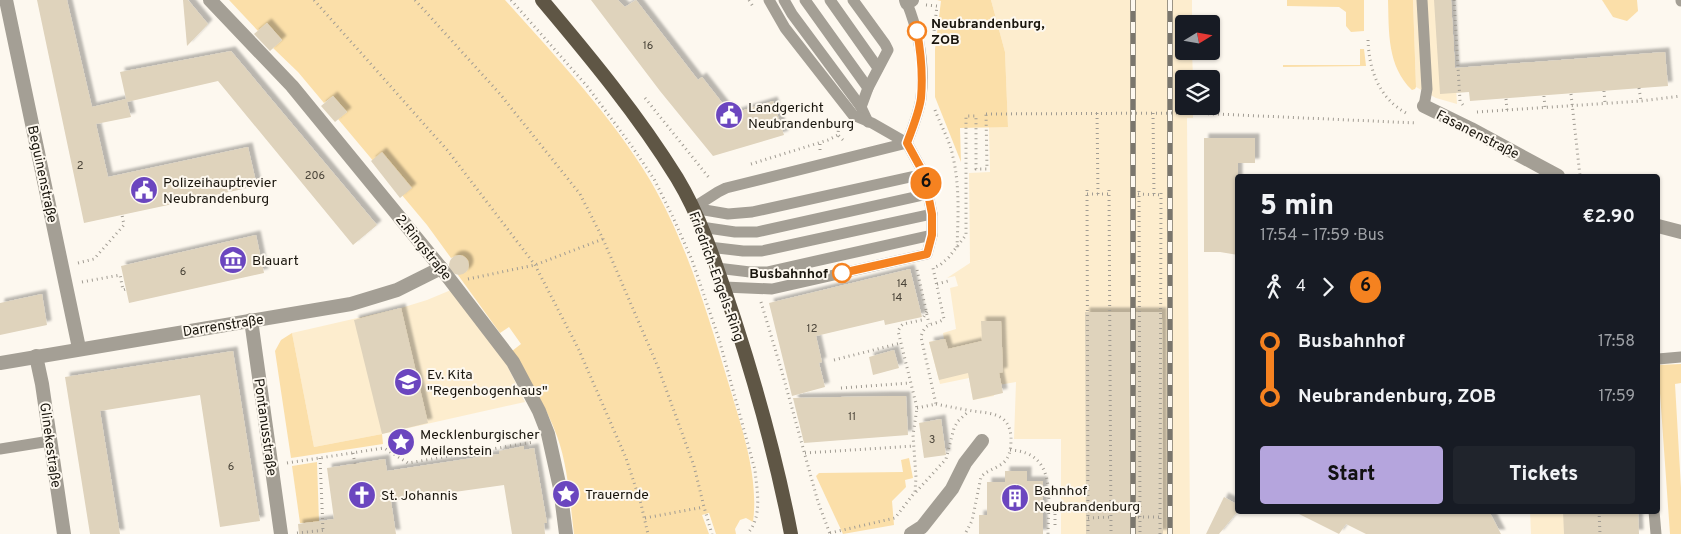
<!DOCTYPE html>
<meta charset="utf-8">
<style>
:root{--surface:#171b24;--page:#20242c;--text:#f1f3f6;--muted:#9ea1a6;--accent:#b5a5dd}
body{margin:0;font-family:Overpass,sans-serif;background:var(--page);color:var(--text);height:100vh;display:flex;flex-direction:column;font-size:19px;white-space:nowrap}
*{box-sizing:border-box;margin:0}
p{font-size:16px;color:var(--muted)}
.icon{flex:none;width:28px;height:28px;fill:none;stroke:currentColor;stroke-width:2;stroke-linecap:round;stroke-linejoin:round}
.map{position:relative;flex:1;overflow:hidden}
.side{position:absolute;left:1235px;top:174px;width:425px;height:340px;display:flex;flex-direction:column;background:var(--surface);border-radius:5px;box-shadow:0 1px 4px #0004}
.side>*{flex:none}
.badge{padding:0 10px;border-radius:16px;font-size:18px;line-height:32px}
.needle{width:32px;rotate:79deg}
.tools{position:absolute;left:1175px;top:15px;display:grid;gap:10px}
.tools a{display:grid;place-items:center;width:45px;height:45px;border-radius:5px;background:var(--surface);box-shadow:0 1px 4px #0004;font-size:25px}
.map>.badge{position:absolute;translate:-50% -50%;box-shadow:0 0 0 2px #fff}
.legs{display:flex;align-items:center;gap:8px;height:55px;padding:0 25px;font-size:16px}
.legs p{margin-inline-start:auto}
.overview{display:flex;align-items:center;justify-content:space-between;height:85px;padding:0 25px}
h1{font-size:28px;font-weight:800;line-height:38px}
.cta{display:flex;gap:10px;margin-top:auto;padding:10px 25px}
.cta a{flex:1;height:58px;border-radius:5px;background:var(--accent);color:#111;font-size:20px;font-weight:800;line-height:58px;text-align:center}
.cta a+a{background:var(--page);color:var(--text)}
ul{padding:0 25px;list-style:none}
li{display:flex;align-items:center;gap:18px;height:55px;font-size:19px}
li i{display:grid;place-items:center;width:8px;height:100%;margin:0 6px;background:currentColor}
li i::after{content:'';width:12px;height:12px;margin:-6px;border:4px solid;border-radius:50%;background:var(--surface)}
li p{margin-inline-start:auto}
li:first-child i{background:linear-gradient(#0000 50%,currentColor 0)}
li:last-child i{background:linear-gradient(currentColor 50%,#0000 0)}
.map>svg:first-child{display:block}
.built{fill:#fdedce}
.green{fill:#fbdfa9}
.building{fill:#dfd3bc;filter:url(#shadow)}
.lines{fill:none;stroke-linecap:round;stroke-linejoin:round}
.path{stroke:#a19c93;stroke-width:3;stroke-dasharray:1 4;stroke-linecap:butt}
.service{stroke:#a49f95;stroke-width:11}
.minor{stroke:#a49f95;stroke-width:14}
.primary{stroke:#5f5645;stroke-width:14}
.rail-casing{stroke:#7a766d;stroke-width:5.5}
.rail{stroke:#fdf8ef;stroke-width:4;stroke-dasharray:11;stroke-linecap:butt}
.path-bridge{stroke:#a19c93;stroke-width:3;stroke-dasharray:1 4;stroke-linecap:butt}
.line-1-casing{stroke:#fff;stroke-width:11}
.line-1{stroke:#f58220;stroke-width:8}
.stop-1-dot{fill:#fff;stroke:#f58220;stroke-width:2.5}
.labels{text-anchor:middle;stroke-width:4;stroke-linejoin:round;paint-order:stroke}
.number-label{font-size:11px;fill:#4a4439}
.stop-label{font-size:14px;font-weight:bold;fill:#19150d;stroke:#fdf8ef;text-anchor:start}
.poi-label{font-size:14px;fill:#19150d;stroke:#fdf8ef;text-anchor:start}
.street-label{font-size:14px;fill:#19150d;stroke:#fdf8ef}
</style>
<div class="map">
<svg width="1681" height="534" viewBox="0 0 1681 534">
<defs>
<filter id="shadow"><feDropShadow dx="4.5" dy="-4.5" stdDeviation="1" flood-color="#0004"/></filter>
</defs>
<rect width="100%" height="100%" fill="#fdf8ef"/>
<g class="built">
<polygon points="991,0 1192,0 1192,24 1184,24 1184,51 1192,51 1193,79 1184,79 1184,106 1193,106 1193,118 1187,118 1190,534 1061,534 1061,439 1014,439 1016,382 993,386 994,396 973,400 969,378 940,384 929,342 944,339 943,333 956,329 950,288 958,286 955,276 947,278 970,263 969,173 990,172 989,127 1008,127 1005,52"/>
<polygon points="1413,0 1451,0 1457,104 1436,98 1416,87"/>
<polygon points="451,290 505,361 525,402 382,434 314,447 292,333 401,308 427,300"/>
<polygon points="1530,511 1579,511 1580,534 1531,534"/>
</g>
<g class="green">
<path d="M229 0H505C556 57 610 114 650 180 687 243 708 315 729 385 742 429 759 476 753 522L746 518 740 520 735 529 736 534H716L709 513 702 515 709 534H574C570 502 568 466 557 436 546 406 528 378 512 351L521 344 509 327 500 333 458 275 467 271 468 261 460 255 451 258 427 225 338 119 347 112 333 96 324 103 298 72 273 48 282 40 267 23 258 31Z"/>
<polygon points="937,0 991,0 1005,52 1008,127 960,128 961,162 935,97 935,49 941,1"/>
<polygon points="1287,0 1364,0 1364,31 1351,32 1346,26 1346,12 1339,7 1287,6"/>
<path d="M1388 0H1413L1416 87 1415 89 1412 90C1387 66 1389 32 1388 0Z"/>
<polygon points="1602,0 1637,0 1638,11 1627,21 1613,17"/>
<polygon points="1360,49 1364,49 1366,66 1283,67 1283,65 1360,65"/>
<polygon points="292,333 314,447 382,434 383,444 291,458 275,351 281,340"/>
<polygon points="1681,364 1681,383 1675,384 1681,488 1681,534 1670,534 1658,365"/>
<polygon points="909,458 913,478 905,480 906,487 892,501 894,525 843,534 816,476 819,473 903,472 901,460"/>
<polygon points="317,462 319,522 300,523 292,466"/>
</g>
<g class="building">
<polygon points="37,0 67,0 92,107 126,99 120,72 231,51 377,225 353,245 218,81 127,102 131,117 96,124 108,177 248,147 257,186 84,223"/>
<polygon points="183,0 188,0 208,24 187,46"/>
<polygon points="591,0 618,0 625,7 636,0 698,80 702,77 731,114 773,101 784,135 713,156 660,91"/>
<polygon points="1434,0 1451,0 1455,68 1665,52 1668,86 1470,101 1469,92 1440,94"/>
<polygon points="267,23 282,40 270,51 254,34"/>
<polygon points="333,96 347,112 335,122 321,106"/>
<polygon points="1204,138 1255,138 1255,163 1238,163 1238,255 1220,252 1204,252"/>
<polygon points="382,152 412,188 400,198 371,161"/>
<polygon points="256,235 264,273 129,303 121,266"/>
<circle cx="459" cy="265" r="10"/>
<polygon points="910,269 922,317 885,325 884,320 816,336 822,362 819,363 825,387 792,396 769,303"/>
<polygon points="42,294 47,325 0,335 0,303"/>
<polygon points="401,308 428,423 382,434 354,320"/>
<polygon points="1085,312 1162,312 1163,534 1086,534"/>
<polygon points="981,321 1001,321 1003,372 999,373 1003,393 973,400 968,373 939,380 929,342 945,339 948,349 982,341"/>
<polygon points="894,350 899,368 873,375 869,357"/>
<polygon points="233,351 260,521 220,527 200,395 100,411 120,534 90,534 65,377"/>
<polygon points="888,396 906,396 908,435 804,443 793,398"/>
<polygon points="941,419 946,455 924,458 919,423"/>
<polygon points="524,446 524,450 534,448 547,523 544,523 545,534 512,534 504,485 391,501 396,534 299,534 298,524 334,519 327,468 385,459 387,471 499,454 499,451"/>
<polygon points="1005,471 1027,471 1027,481 1043,481 1043,534 979,534 979,515 987,515 987,482 1005,482"/>
<polygon points="1224,497 1238,505 1238,511 1219,534 1206,534"/>
<polygon points="1293,511 1489,511 1501,534 1366,534 1346,524 1339,534"/>
<polygon points="1563,511 1638,511 1639,534 1564,534"/>
</g>
<g class="lines">
<g class="path">
<polyline points="314,0 448,151 535,265 579,350 626,458 641,504 648,534"/>
<polyline points="415,0 500,94 580,194 603,239 658,367 694,466 704,507 712,534"/>
<path d="M511 0 587 86 631 145 654 179 672 215 692 260 719 339 755 470C757 491 763 517 747 534"/>
<polyline points="749,0 754,8"/>
<polyline points="1454,0 1460,101 1463,105"/>
<polyline points="926,5 937,6 934,31"/>
<path d="M1368 40C1369 70 1379 98 1406 113"/>
<polyline points="1639,88 1641,101"/>
<polyline points="1604,91 1605,103"/>
<polyline points="1571,94 1580,176"/>
<polyline points="1544,96 1545,108"/>
<polyline points="645,98 710,179"/>
<polyline points="1506,99 1507,110"/>
<path d="M935 110C941 126 950 141 953 157 960 187 958 218 957 248"/>
<polyline points="1477,112 1641,101 1681,96"/>
<polyline points="1097,113 1098,194"/>
<polyline points="1153,113 1154,195"/>
<polyline points="1193,113 1417,123"/>
<polyline points="839,121 838,135 845,142"/>
<polyline points="820,150 820,142"/>
<polyline points="751,164 828,140 838,135"/>
<polyline points="1087,190 1088,534"/>
<polyline points="1109,190 1111,534"/>
<polyline points="1139,191 1140,534"/>
<polyline points="1087,194 1111,194"/>
<polyline points="1138,194 1162,195"/>
<polyline points="78,263 94,259 124,225 122,215"/>
<polyline points="917,270 929,324"/>
<polyline points="468,279 535,265 603,239"/>
<polyline points="82,282 120,275 123,290 126,289"/>
<polyline points="937,284 948,281"/>
<polyline points="761,302 782,372 818,502 830,534"/>
<polyline points="834,360 901,343"/>
<polyline points="841,388 910,383"/>
<path d="M936 404C946 406 956 408 967 410 986 414 1009 410 1011 437 1011 444 1011 453 1006 460 1000 468 988 469 981 477L972 521 965 534"/>
<path d="M917 408 936 404 921 337C925 321 934 326 944 319L933 268 940 265 949 257 966 235V116H976V169H987L986 114"/>
<path d="M1010 450C1058 452 1048 500 1048 534"/>
<polyline points="353,453 355,464"/>
<polyline points="805,453 914,446"/>
<polyline points="320,458 323,530"/>
<polyline points="287,463 384,448 408,463 534,442"/>
<polyline points="916,492 946,459 954,428 958,421 969,411"/>
<polyline points="1048,511 1055,511 1055,525"/>
<polyline points="1599,511 1600,534"/>
<polyline points="1138,517 1163,517"/>
<polyline points="645,518 704,507"/>
<polyline points="1088,518 1112,517"/>
<polyline points="297,533 326,530"/>
<polyline points="830,533 895,518 915,492 916,477 913,435 917,408 898,331 901,326 903,324 922,320 927,311"/>
<polyline points="1160,534 1161,191"/>
</g>
<g class="service">
<polyline points="784,0 792,14 861,107 868,122"/>
<polyline points="805,0 868,88"/>
<polyline points="830,0 878,68"/>
<polyline points="853,0 885,44 888,50 868,88 861,107"/>
<polyline points="1422,0 1427,89 1424,106"/>
<polyline points="1681,0 1681,1"/>
<path d="M907 143C912 129 919 113 921 98 925 65 919 33 907 3"/>
<polyline points="693,208 728,214 752,212 924,174"/>
<polyline points="693,208 718,192 726,188 907,143"/>
<polyline points="701,227 735,232 757,232 928,194"/>
<polyline points="709,247 743,251 762,251 932,214"/>
<polyline points="717,268 750,272 767,272 932,235"/>
<polyline points="724,287 772,289 927,254 932,235 932,214 924,174 907,143 872,123 853,115 785,28 769,0"/>
<polyline points="1658,359 1681,357"/>
<polyline points="0,449 50,441"/>
<polyline points="1654,511 1656,534"/>
</g>
<g class="minor">
<polyline points="6,0 79,348"/>
<polyline points="210,0 292,86 441,268 513,362 539,411 548,434 560,488 566,534"/>
<polyline points="906,0 907,3 912,0"/>
<polyline points="1424,106 1471,129 1558,176"/>
<polyline points="1658,226 1681,232"/>
<polyline points="251,320 281,534"/>
<polyline points="36,356 42,384 64,534"/>
<polyline points="0,363 351,304 397,290 441,268"/>
<polyline points="911,534 922,527 952,489 965,463 982,441"/>
</g>
<path class="primary" d="M542 0C590 57 638 115 677 178 703 221 718 271 734 318 757 389 777 461 791 534"/>
<g class="rail-casing">
<g id="rail">
<polyline points="1133,0 1133,534"/>
<polyline points="1170,0 1170,534"/>
</g>
</g>
<use href="#rail" class="rail"/>
<polyline class="path-bridge" points="986,114 1193,113"/>
</g>
<g class="lines">
<g class="line-1-casing">
<path id="line-1" d="M842 273 927 254 932 235V214L924 174 907 143C912 129 919 113 921 98 923 75 921 53 917 31"/>
</g>
<use href="#line-1" class="line-1"/>
</g>
<defs>
<g id="civic-disc" transform="scale(1.4375)"><circle r="9.5" fill="#6b46bf" stroke="#fdf8ef"/><path d="M-.6-6.5H3V-4.5H.6V-3L4-1V1h2V6H-6V1h2V-1L-.6-3ZM-1.2 2.5V6h2.4V2.5Z" fill="#fff"/></g>
<g id="museum-disc" transform="scale(1.4375)"><circle r="9.5" fill="#6b46bf" stroke="#fdf8ef"/><path d="M0-6L6-3V-2H-6V-3ZM-5-1h2V3h-2ZM-1-1h2V3h-2ZM3-1h2V3H3ZM-6 4H6V6H-6Z" fill="#fff"/></g>
<g id="school-disc" transform="scale(1.4375)"><circle r="9.5" fill="#6b46bf" stroke="#fdf8ef"/><path d="M0-5L7-2L0 1L-7-2ZM-4 1L0 2.5L4 1V4Q0 6-4 4Z" fill="#fff"/></g>
<g id="sight-disc" transform="scale(1.4375)"><circle r="9.5" fill="#6b46bf" stroke="#fdf8ef"/><path d="M0-6L1.8-2.2L6-1.7L2.9 1.2L3.7 5.4L0 3.3L-3.7 5.4L-2.9 1.2L-6-1.7L-1.8-2.2Z" fill="#fff"/></g>
<g id="church-disc" transform="scale(1.4375)"><circle r="9.5" fill="#6b46bf" stroke="#fdf8ef"/><path d="M-1.2-6h2.4v3.5h3.3v2.4h-3.3V6h-2.4V-.1h-3.3v-2.4h3.3Z" fill="#fff"/></g>
<g id="building-disc" transform="scale(1.4375)"><circle r="9.5" fill="#6b46bf" stroke="#fdf8ef"/><path d="M-4-6H4V6H1V3H-1V6H-4ZM-2.5-4.3h1.7v1.8h-1.7ZM.8-4.3h1.7v1.8H.8ZM-2.5-1h1.7V.8h-1.7ZM.8-1h1.7V.8H.8Z" fill="#fff"/></g>
</defs>
<g fill-rule="evenodd">
<use href="#civic-disc" x="729" y="115"/>
<use href="#civic-disc" x="144" y="190"/>
<use href="#museum-disc" x="233" y="260"/>
<use href="#school-disc" x="408" y="382"/>
<use href="#sight-disc" x="401" y="442"/>
<use href="#sight-disc" x="566" y="494"/>
<use href="#church-disc" x="362" y="495"/>
<use href="#building-disc" x="1015" y="498"/>
</g>
<g class="stop-1-dot">
<circle cx="917" cy="31" r="9"/>
<circle cx="842" cy="273" r="9"/>
</g>
<g class="labels">
<g class="number-label">
<text x="648" y="49">16</text>
<text x="80" y="169">2</text>
<text x="315" y="179">206</text>
<text x="183" y="275">6</text>
<text x="902" y="287">14</text>
<text x="897" y="301">14</text>
<text x="812" y="332">12</text>
<text x="852" y="420">11</text>
<text x="932" y="443">3</text>
<text x="231" y="470">6</text>
</g>
<g class="stop-label">
<text x="931" y="28">Neubrandenburg,<tspan x="931" dy="16">ZOB</tspan></text>
<text x="828" y="278" text-anchor="end">Busbahnhof</text>
</g>
<g class="poi-label">
<text x="748" y="112">Landgericht<tspan x="748" dy="16">Neubrandenburg</tspan></text>
<text x="163" y="187">Polizeihauptrevier<tspan x="163" dy="16">Neubrandenburg</tspan></text>
<text x="252" y="265">Blauart</text>
<text x="427" y="379">Ev. Kita<tspan x="427" dy="16">"Regenbogenhaus"</tspan></text>
<text x="420" y="439">Mecklenburgischer<tspan x="420" dy="16">Meilenstein</tspan></text>
<text x="1034" y="495">Bahnhof<tspan x="1034" dy="16">Neubrandenburg</tspan></text>
<text x="585" y="499">Trauernde</text>
<text x="381" y="500">St. Johannis</text>
</g>
<g class="street-label">
<text transform="translate(1478 134) rotate(27)" y="5">Fasanenstraße</text>
<text transform="translate(43 174) rotate(78)" y="5">Beguinenstraße</text>
<text transform="translate(424 247) rotate(51)" y="5">2.Ringstraße</text>
<text transform="translate(717 276) rotate(70)" y="5">Friedrich-Engels-Ring</text>
<text transform="translate(223 325) rotate(-9)" y="5">Darrenstraße</text>
<text transform="translate(266 427) rotate(82)" y="5">Pontanusstraße</text>
<text transform="translate(51 445) rotate(82)" y="5">Glinekestraße</text>
</g>
</g>
</svg>
<div class="tools">
<a><svg class="needle" viewBox="-14 -14 28 28"><path d="M0-13l5 13h-10z" fill="#e53935"/><path d="M0 13l5-13h-10z" fill="#9ea1a6"/></svg></a>
<a><svg class="icon" aria-label="layers" viewBox="0 0 24 24"><path d="M12 4l9 5-9 5-9-5zM3 14l9 5 9-5"/></svg></a>
</div>
<b class="badge" style="left:926px;top:183px;background:#f58220;color:#111">6</b>
<section class="side">
<div class="overview"><div><h1>5 min</h1><p>17:54 – 17:59 · Bus</p></div><b>€2.90</b></div>
<div class="legs"><svg class="icon" aria-label="walk" viewBox="0 0 24 24"><circle cx="13" cy="4" r="2"/><path d="M13 8l-2 6 4 7M11 14l-3 7M7 12l3-4h3l4 4"/></svg>4<svg class="icon" aria-label="forward" viewBox="0 0 24 24"><path d="M9 5l7 7-7 7"/></svg><b class="badge" style="background:#f58220;color:#111">6</b></div>
<ul>
<li><i style="color:#f58220"></i><b>Busbahnhof</b><p>17:58</p></li>
<li><i style="color:#f58220"></i><b>Neubrandenburg, ZOB</b><p>17:59</p></li>
</ul>
<div class="cta"><a>Start</a><a>Tickets</a></div>
</section>
</div>
